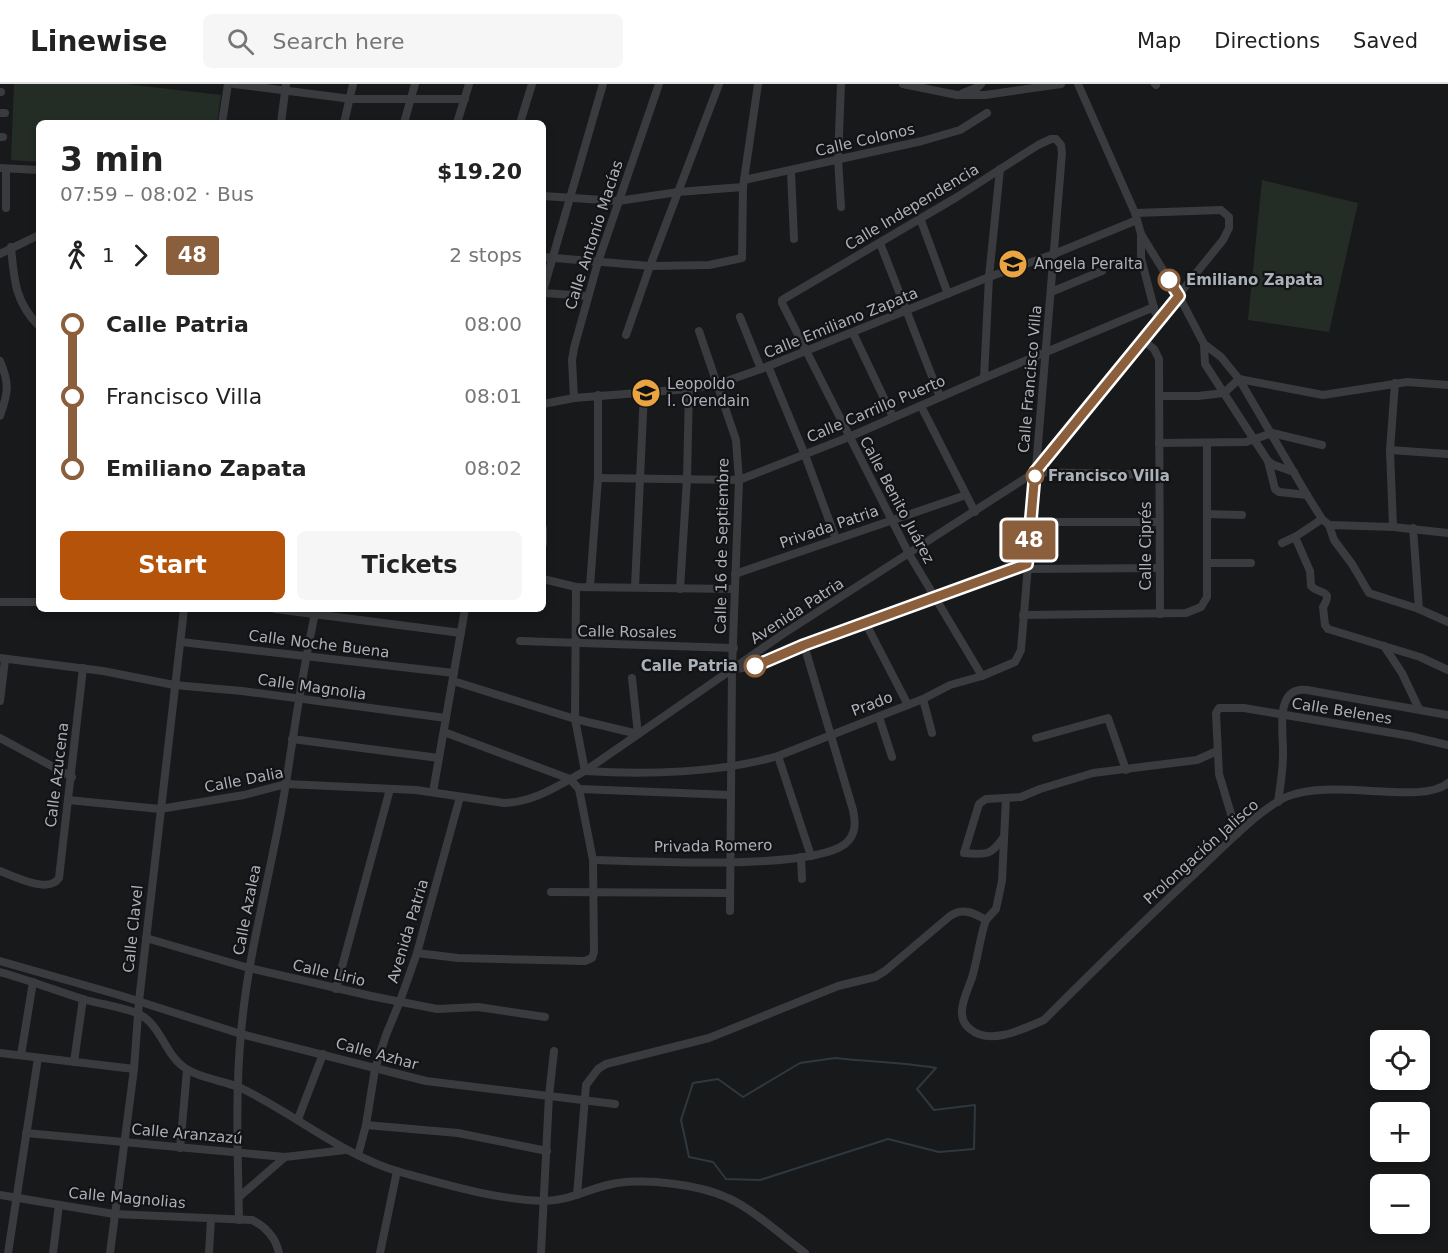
<!DOCTYPE html>
<meta charset="utf-8">
<style>
:root{--surface:#fff;--page:#f6f6f6;--text:#222;--muted:#767676;--line:#e0e0e0;--accent:#b45309}
body{margin:0;font-family:"DejaVu Sans",sans-serif;background:var(--page);color:var(--text);height:100vh;display:flex;flex-direction:column;font-size:22px;white-space:nowrap}
*{box-sizing:border-box;margin:0}
p{font-size:20px;color:var(--muted)}
.icon{flex:none;width:33px;height:33px;fill:none;stroke:currentColor;stroke-width:2;stroke-linecap:round;stroke-linejoin:round}
.map{position:relative;flex:1;overflow:hidden}
.sheet{position:absolute;left:36px;top:36px;width:510px;height:492px;display:flex;flex-direction:column;background:var(--surface);border-radius:9px;box-shadow:0 3px 9px #0003}
.sheet>*{flex:none}
.badge{padding:0 12px;border-radius:4px;font-size:21px;line-height:39px}
.controls{position:absolute;left:1370px;top:946px;display:grid;gap:12px}
.controls a{display:grid;place-items:center;width:60px;height:60px;border-radius:9px;background:var(--surface);box-shadow:0 3px 9px #0003;font-size:30px}
.map>.badge{position:absolute;translate:-50% -50%;box-shadow:0 0 0 3px #fff}
.legs{display:flex;align-items:center;gap:9px;height:66px;padding:0 24px;font-size:20px}
.legs p{margin-inline-start:auto}
.summary{display:flex;align-items:center;justify-content:space-between;height:102px;padding:0 24px}
h1{font-size:33px;font-weight:700;line-height:45px}
.action{display:flex;gap:12px;margin-top:auto;padding:12px 24px}
.action a{flex:1;height:69px;border-radius:9px;background:var(--accent);color:#fff;font-size:24px;font-weight:700;line-height:69px;text-align:center}
.action a+a{background:var(--page);color:var(--text)}
ul{padding:0 24px;list-style:none}
li{display:flex;align-items:center;gap:21px;height:72px;font-size:22px}
li i{display:grid;place-items:center;width:9px;height:100%;margin:0 8px;background:currentColor}
li i::after{content:'';width:15px;height:15px;margin:-8px;border:4px solid;border-radius:50%;background:var(--surface)}
li p{margin-inline-start:auto}
li:first-child i{background:linear-gradient(#0000 50%,currentColor 0)}
li:last-child i{background:linear-gradient(currentColor 50%,#0000 0)}
header{display:flex;align-items:center;gap:36px;box-sizing:border-box;height:84px;padding:0 30px;background:var(--surface);border-bottom:2px solid var(--line)}
header strong{font-size:28px}
nav{display:flex;gap:33px;margin-inline-start:auto;font-size:21px}
.search{width:420px;height:54px;background:var(--page);display:flex;align-items:center;gap:15px;box-sizing:border-box;padding:0 21px;border-radius:9px;color:var(--muted);font-size:22px}
.map>svg:first-child{display:block}
.green{fill:#242d25}
.lines{fill:none;stroke-linecap:round;stroke-linejoin:round}
.stream{stroke:#2f383e;stroke-width:2}
.minor{stroke:#3a3b3f;stroke-width:8}
.line-1-casing{stroke:#fff;stroke-width:14}
.line-1{stroke:#8b5e3c;stroke-width:9}
.stop-1-dot{fill:#fff;stroke:#8b5e3c;stroke-width:3}
.labels{text-anchor:middle;stroke-width:4.5;stroke-linejoin:round;paint-order:stroke}
.street-label{font-size:15px;fill:#abb1b9;stroke:#131315}
.poi-label{font-size:15px;fill:#abb1b9;stroke:#131315;text-anchor:start}
.stop-label{font-size:15px;font-weight:bold;fill:#abb1b9;stroke:#131315;text-anchor:start}
</style>
<header>
<strong>Linewise</strong>
<div class="search"><svg class="icon" aria-label="search" viewBox="0 0 24 24"><circle cx="10" cy="10" r="6"/><path d="M15 15l6 6"/></svg>Search here</div>
<nav><a>Map</a><a>Directions</a><a>Saved</a></nav>
</header>
<div class="map">
<svg width="1448" height="1169" viewBox="0 0 1448 1169">
<rect width="100%" height="100%" fill="#18191a"/>
<g class="green">
<polygon points="14,0 126,0 221,11 217,39 39,39 39,78 11,76"/>
<polygon points="1262,96 1358,119 1329,248 1248,236"/>
</g>
<g class="lines">
<path class="stream" d="M835 974C869 978 902 978 936 984L917 1005 934 1026 975 1021 974 1065 939 1068 888 1055 760 1096 726 1095 713 1078 689 1073 681 1036 693 999 718 995 743 1013 800 979Z"/>
<g class="minor">
<polyline points="234,0 351,15 465,15"/>
<polyline points="903,0 957,11 985,11 1061,0"/>
<polyline points="1078,0 1135,129 1141,150 1179,212 1204,260 1221,273 1239,295 1307,411 1322,435 1329,441 1334,456 1352,480 1369,509 1419,525 1448,538"/>
<polyline points="1155,0 1156,1"/>
<polyline points="0,8 1,8"/>
<polyline points="963,9 978,3 981,0"/>
<polyline points="0,29 5,29"/>
<polyline points="222,39 228,0"/>
<polyline points="281,39 286,0"/>
<polyline points="344,39 353,0"/>
<polyline points="404,39 415,0"/>
<polyline points="457,39 469,0"/>
<polyline points="520,39 532,0"/>
<polyline points="0,53 3,53"/>
<polyline points="0,84 39,86"/>
<polyline points="791,87 794,155"/>
<polyline points="744,96 922,57 960,46 987,29"/>
<polyline points="543,112 618,117 678,108 743,103"/>
<polyline points="841,123 838,75 841,0"/>
<polyline points="6,124 6,85"/>
<polyline points="920,134 948,210"/>
<polyline points="1141,150 1141,174 1155,228"/>
<polyline points="880,159 940,313"/>
<path d="M11 163C14 196 15 218 39 242"/>
<polyline points="0,170 39,151"/>
<polyline points="543,173 650,182 709,181 742,174 743,103 758,0"/>
<polyline points="543,207 603,0"/>
<polyline points="1051,208 1102,187"/>
<polyline points="543,209 588,212"/>
<polyline points="740,233 761,285"/>
<polyline points="699,247 736,356 739,396 732,585 730,827"/>
<polyline points="853,249 893,333"/>
<polyline points="626,251 650,182 719,0"/>
<polyline points="1143,256 1154,265 1159,275 1160,530"/>
<polyline points="1204,260 1205,280 1268,377 1275,405 1279,408 1307,411"/>
<path d="M0 277C10 300 8 309 0 332"/>
<polyline points="768,282 805,371 836,455"/>
<polyline points="984,294 989,193 1000,85"/>
<polyline points="1159,312 1198,312 1224,309 1239,295 1323,311 1407,298 1448,301"/>
<polyline points="574,314 572,276 574,264 598,178 659,0"/>
<polyline points="543,320 574,314 689,305 718,300 761,285 989,193 1054,170 1137,136"/>
<polyline points="921,322 975,428"/>
<polyline points="1159,359 1246,358 1272,349 1322,361"/>
<polyline points="1390,366 1448,370"/>
<polyline points="1268,377 1274,381 1294,388"/>
<polyline points="1035,388 1159,391"/>
<polyline points="598,394 739,396 849,353 984,294 1154,223"/>
<polyline points="1207,430 1242,431"/>
<polyline points="1030,438 1159,438"/>
<polyline points="1329,441 1393,443 1448,449"/>
<polyline points="1393,443 1390,366 1395,299"/>
<polyline points="543,444 543,460"/>
<polyline points="1413,444 1419,525"/>
<path d="M1295 453 1310 487 1311 502C1320 511 1334 505 1323 523L1325 541 1328 545 1420 573 1448 586"/>
<polyline points="1282,459 1295,453 1322,435"/>
<polyline points="1207,479 1251,479"/>
<polyline points="1027,485 1160,484"/>
<polyline points="735,490 966,411"/>
<polyline points="543,495 576,503 734,505"/>
<polyline points="590,502 598,394 598,311"/>
<path d="M576 503 575 635 585 687C645 691 720 689 778 672L923 615 950 601 982 592 1015 578 1021 566 1062 69 1061 61 1056 55H1051L1038 61 957 113 782 216V219L909 470 982 592"/>
<polyline points="635,503 644,308"/>
<polyline points="680,505 687,395 689,305"/>
<polyline points="0,518 39,518"/>
<polyline points="275,525 461,549"/>
<polyline points="1023,531 1186,529 1201,523 1207,513 1207,360"/>
<polyline points="866,540 908,621"/>
<polyline points="520,557 734,564"/>
<polyline points="181,558 454,589"/>
<polyline points="1384,562 1402,589 1419,625"/>
<polyline points="0,574 103,587 174,601 242,607 446,634"/>
<polyline points="736,585 755,582 804,561 1027,480"/>
<polyline points="453,597 575,635 638,650 632,594"/>
<polyline points="923,615 932,649"/>
<polyline points="0,617 5,576"/>
<polyline points="879,633 892,673"/>
<polyline points="0,654 72,693"/>
<polyline points="1036,654 1108,634 1126,686"/>
<polyline points="292,655 439,674"/>
<polyline points="778,672 811,772"/>
<polyline points="579,705 731,711"/>
<polyline points="433,708 465,525"/>
<path d="M68 716 160 725 244 711 286 700 416 706 504 719C535 718 559 701 585 687L783 550 1035 388 1223 156 1229 144V133L1221 126 1135 129"/>
<path d="M1278 718C1280 703 1283 687 1283 671 1284 651 1273 602 1307 606L1448 631"/>
<polyline points="1237,750 1219,690 1216,629 1219,624 1244,624 1410,652 1448,661"/>
<path d="M1003 754C990 773 985 770 964 769L979 720 986 715 1021 713 1040 705 1093 689 1197 676 1217 667"/>
<polyline points="801,773 802,795"/>
<path d="M593 776C642 777 809 787 845 760 856 751 856 739 853 726L804 561"/>
<path d="M0 787C15 793 49 810 59 794L83 584"/>
<polyline points="551,808 730,809"/>
<polyline points="986,836 996,825 1002,797 1006,714"/>
<polyline points="146,854 249,884 371,912 437,925 478,923 545,933"/>
<polyline points="417,869 458,874 585,877 592,874 594,868 593,776 579,705 570,695 444,648"/>
<polyline points="0,877 119,911 241,950 426,997 615,1020"/>
<path d="M0 888C29 896 57 907 86 916 101 920 126 924 139 930 161 941 165 971 185 984 201 995 223 996 241 1004 295 1030 342 1071 400 1088 447 1101 494 1115 542 1117 568 1118 591 1103 617 1099 649 1095 698 1100 728 1114 753 1125 782 1152 805 1169"/>
<polyline points="336,905 390,705"/>
<polyline points="0,969 134,985"/>
<polyline points="21,971 33,898"/>
<polyline points="74,978 83,915"/>
<polyline points="298,1035 323,970"/>
<polyline points="366,1041 458,1049 547,1067"/>
<polyline points="26,1049 285,1073 345,1066"/>
<polyline points="180,1064 187,986"/>
<polyline points="358,1071 366,1041 375,985 386,951 400,917 417,869 460,713"/>
<path d="M0 1111 114 1130 252 1136C265 1142 276 1154 279 1169"/>
<path d="M577 1111 586 1001 598 985 606 980 709 954 838 902 875 893 885 887 950 832C963 823 974 829 986 836 980 853 978 872 973 890 970 902 961 917 962 929 962 936 965 941 970 945 990 962 1023 945 1044 936 1096 884 1148 833 1202 783 1224 762 1259 726 1286 713 1330 693 1421 722 1448 699"/>
<polyline points="239,1113 285,1073"/>
<path d="M239 1136C238 1074 235 1011 241 949 248 865 273 783 286 699 295 641 303 583 316 525"/>
<polyline points="8,1169 38,974"/>
<polyline points="53,1169 59,1121"/>
<polyline points="110,1169 134,985 139,917 184,525"/>
<polyline points="209,1169 211,1135"/>
<polyline points="380,1169 397,1087"/>
<polyline points="541,1169 549,1012 554,967"/>
</g>
</g>
<g class="lines">
<g class="line-1-casing">
<polyline id="line-1" points="755,582 804,561 1027,480 1035,388 1179,212 1169,196"/>
</g>
<use href="#line-1" class="line-1"/>
</g>
<defs>
<g id="school-disc" transform="scale(1.5)"><circle r="9.5" fill="#eaa441" stroke="#131315"/><path d="M0-5L7-2L0 1L-7-2ZM-4 1L0 2.5L4 1V4Q0 6-4 4Z" fill="#111"/></g>
</defs>
<g fill-rule="evenodd">
<use href="#school-disc" x="1013" y="180"/>
<use href="#school-disc" x="646" y="309"/>
</g>
<g class="stop-1-dot">
<circle cx="1169" cy="196" r="10"/>
<circle cx="1035" cy="392" r="8"/>
<circle cx="755" cy="582" r="10"/>
</g>
<g class="labels">
<g class="street-label">
<text transform="translate(865 56) rotate(-13)" y="5">Calle Colonos</text>
<text transform="translate(912 123) rotate(-31)" y="5">Calle Independencia</text>
<text transform="translate(594 151) rotate(-72)" y="5">Calle Antonio Macías</text>
<text transform="translate(841 239) rotate(-22)" y="5">Calle Emiliano Zapata</text>
<text transform="translate(1030 295) rotate(-85)" y="5">Calle Francisco Villa</text>
<text transform="translate(876 325) rotate(-23)" y="5">Calle Carrillo Puerto</text>
<text transform="translate(897 416) rotate(62)" y="5">Calle Benito Juárez</text>
<text transform="translate(829 443) rotate(-19)" y="5">Privada Patria</text>
<text transform="translate(722 462) rotate(-89)" y="5">Calle 16 de Septiembre</text>
<text transform="translate(1146 462) rotate(-90)" y="5">Calle Ciprés</text>
<text transform="translate(797 527) rotate(-33)" y="5">Avenida Patria</text>
<text transform="translate(627 548) rotate(1)" y="5">Calle Rosales</text>
<text transform="translate(319 560) rotate(7)" y="5">Calle Noche Buena</text>
<text transform="translate(312 603) rotate(8)" y="5">Calle Magnolia</text>
<text transform="translate(872 620) rotate(-21)" y="5">Prado</text>
<text transform="translate(1342 627) rotate(9)" y="5">Calle Belenes</text>
<text transform="translate(57 691) rotate(-83)" y="5">Calle Azucena</text>
<text transform="translate(244 696) rotate(-11)" y="5">Calle Dalia</text>
<text transform="translate(713 762) rotate(-1)" y="5">Privada Romero</text>
<text transform="translate(1201 768) rotate(-42)" y="5">Prolongación Jalisco</text>
<text transform="translate(247 826) rotate(-79)" y="5">Calle Azalea</text>
<text transform="translate(133 845) rotate(-84)" y="5">Calle Clavel</text>
<text transform="translate(408 847) rotate(-73)" y="5">Avenida Patria</text>
<text transform="translate(329 889) rotate(13)" y="5">Calle Lirio</text>
<text transform="translate(377 970) rotate(15)" y="5">Calle Azhar</text>
<text transform="translate(187 1050) rotate(5)" y="5">Calle Aranzazú</text>
<text transform="translate(127 1114) rotate(5)" y="5">Calle Magnolias</text>
</g>
<g class="poi-label">
<text x="1034" y="185">Angela Peralta</text>
<text x="667" y="305">Leopoldo<tspan x="667" dy="17">I. Orendain</tspan></text>
</g>
<g class="stop-label">
<text x="1186" y="201">Emiliano Zapata</text>
<text x="1048" y="397">Francisco Villa</text>
<text x="738" y="587" text-anchor="end">Calle Patria</text>
</g>
</g>
</svg>
<div class="controls">
<a><svg class="icon" aria-label="locate" viewBox="0 0 24 24"><circle cx="12" cy="12" r="6"/><path d="M12 2v4M12 18v4M2 12h4M18 12h4"/></svg></a>
<a>+</a>
<a>−</a>
</div>
<b class="badge" style="left:1029px;top:456px;background:#8b5e3c;color:#fff">48</b>
<section class="sheet">
<div class="summary"><div><h1>3 min</h1><p>07:59 – 08:02 · Bus</p></div><b>$19.20</b></div>
<div class="legs"><svg class="icon" aria-label="walk" viewBox="0 0 24 24"><circle cx="13" cy="4" r="2"/><path d="M13 8l-2 6 4 7M11 14l-3 7M7 12l3-4h3l4 4"/></svg>1<svg class="icon" aria-label="forward" viewBox="0 0 24 24"><path d="M9 5l7 7-7 7"/></svg><b class="badge" style="background:#8b5e3c;color:#fff">48</b><p>2 stops</p></div>
<ul>
<li><i style="color:#8b5e3c"></i><b>Calle Patria</b><p>08:00</p></li>
<li><i style="color:#8b5e3c"></i><span>Francisco Villa</span><p>08:01</p></li>
<li><i style="color:#8b5e3c"></i><b>Emiliano Zapata</b><p>08:02</p></li>
</ul>
<div class="action"><a>Start</a><a>Tickets</a></div>
</section>
</div>
